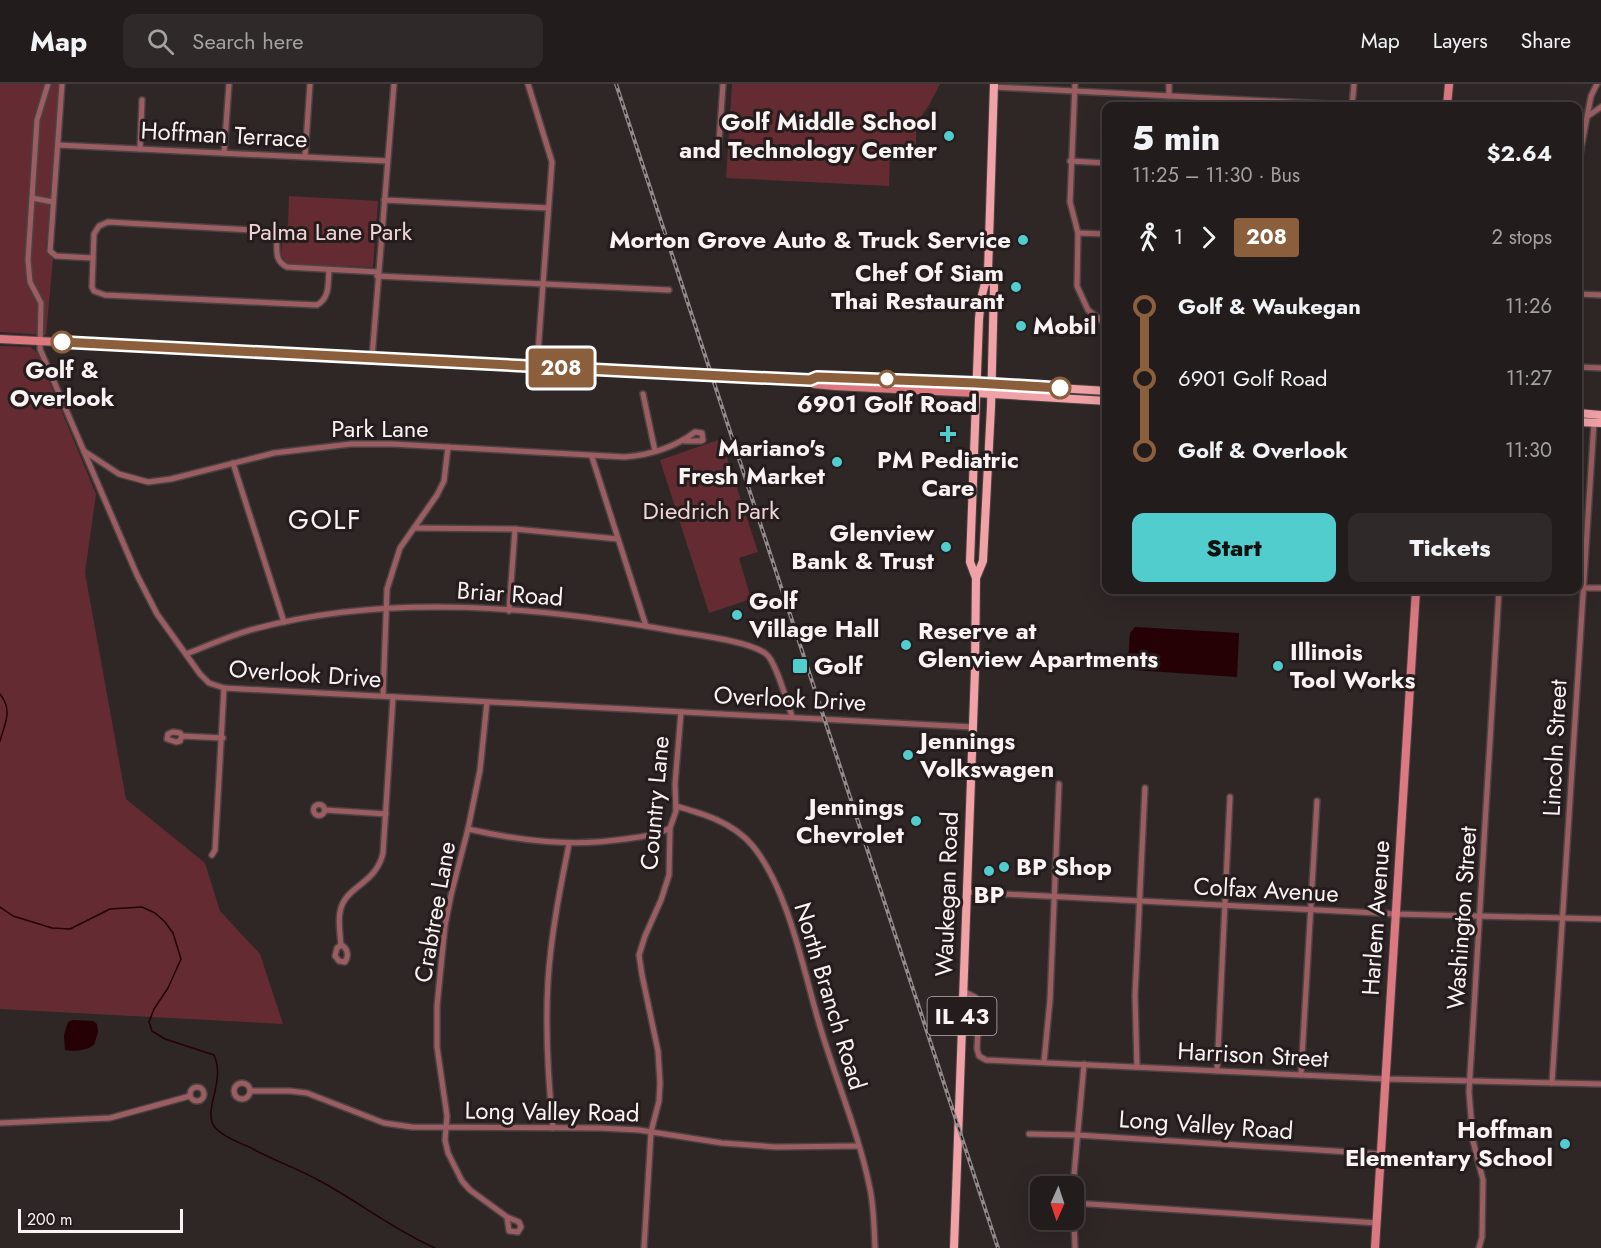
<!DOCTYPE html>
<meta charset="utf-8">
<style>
:root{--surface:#231c1c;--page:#2f2929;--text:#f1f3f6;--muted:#a3a1a3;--line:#403a3b;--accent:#52cdce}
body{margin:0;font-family:Jost,sans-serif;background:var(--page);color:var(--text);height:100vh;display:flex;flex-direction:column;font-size:22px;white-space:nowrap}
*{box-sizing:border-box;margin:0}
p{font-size:20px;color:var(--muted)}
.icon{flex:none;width:33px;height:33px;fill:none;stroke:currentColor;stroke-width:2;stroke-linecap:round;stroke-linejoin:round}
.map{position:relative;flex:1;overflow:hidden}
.details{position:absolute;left:1102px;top:18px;width:480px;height:492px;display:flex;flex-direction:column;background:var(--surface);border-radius:12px;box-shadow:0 6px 24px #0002,0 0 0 2px var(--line)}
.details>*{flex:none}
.badge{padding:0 12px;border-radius:4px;font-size:21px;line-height:39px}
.needle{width:39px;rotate:183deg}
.tools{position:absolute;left:1030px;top:1092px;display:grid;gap:12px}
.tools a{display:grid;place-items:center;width:54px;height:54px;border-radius:12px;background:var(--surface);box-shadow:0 6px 24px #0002,0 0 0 2px var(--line);font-size:30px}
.scale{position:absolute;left:18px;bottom:15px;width:165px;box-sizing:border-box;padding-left:6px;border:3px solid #f9f3f3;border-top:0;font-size:16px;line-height:21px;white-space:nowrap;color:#f9f3f3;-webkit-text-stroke:4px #251c1d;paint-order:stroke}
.map>.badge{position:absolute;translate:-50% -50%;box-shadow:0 0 0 3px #fff}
.legs{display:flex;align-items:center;gap:9px;height:66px;padding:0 30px;font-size:20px}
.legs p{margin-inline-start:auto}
.overview{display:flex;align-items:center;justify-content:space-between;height:102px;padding:0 30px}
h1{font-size:33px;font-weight:800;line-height:45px}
.action{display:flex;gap:12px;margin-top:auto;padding:12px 30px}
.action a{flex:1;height:69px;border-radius:12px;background:var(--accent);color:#111;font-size:24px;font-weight:800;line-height:69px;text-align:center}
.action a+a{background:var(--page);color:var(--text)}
ul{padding:0 30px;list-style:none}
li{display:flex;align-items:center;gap:21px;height:72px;font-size:22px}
li i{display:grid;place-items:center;width:9px;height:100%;margin:0 8px;background:currentColor}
li i::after{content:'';width:15px;height:15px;margin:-8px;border:4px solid;border-radius:50%;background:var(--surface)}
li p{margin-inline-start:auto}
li:first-child i{background:linear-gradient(#0000 50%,currentColor 0)}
li:last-child i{background:linear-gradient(currentColor 50%,#0000 0)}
header{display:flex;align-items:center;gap:36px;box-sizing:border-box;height:84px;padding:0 30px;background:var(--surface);border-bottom:2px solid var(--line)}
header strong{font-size:28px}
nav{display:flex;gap:33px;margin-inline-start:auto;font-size:21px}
.search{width:420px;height:54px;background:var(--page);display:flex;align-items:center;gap:15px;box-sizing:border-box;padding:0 21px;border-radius:12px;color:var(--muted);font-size:22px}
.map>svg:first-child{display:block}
.green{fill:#642c32}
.water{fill:#250004}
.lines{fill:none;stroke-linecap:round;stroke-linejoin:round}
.stream{stroke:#250004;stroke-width:1.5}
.street-casing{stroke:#4b4343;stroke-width:8}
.secondary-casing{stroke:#4b4343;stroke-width:10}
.primary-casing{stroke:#4b4343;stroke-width:10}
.street{stroke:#9b5d61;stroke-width:5}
.secondary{stroke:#dc7980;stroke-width:8}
.primary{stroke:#f0a2a6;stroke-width:8}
.rail-casing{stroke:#938b8b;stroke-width:4}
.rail{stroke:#251c1d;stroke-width:1.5;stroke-dasharray:4.5;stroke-linecap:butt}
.line-1-casing{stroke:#fff;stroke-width:14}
.line-1{stroke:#8b5e3c;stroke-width:9}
.poi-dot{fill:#52cdce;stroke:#251c1d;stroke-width:2}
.stop-1-dot{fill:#fff;stroke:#8b5e3c;stroke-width:3}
.labels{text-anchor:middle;stroke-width:6;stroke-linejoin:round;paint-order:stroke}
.shield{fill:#251c1d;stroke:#b9b2b3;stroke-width:1.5}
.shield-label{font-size:22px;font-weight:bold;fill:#f9f3f3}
.poi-label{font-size:24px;font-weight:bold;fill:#f9f3f3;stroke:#251c1d;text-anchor:end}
.street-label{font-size:24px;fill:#f9f3f3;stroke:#251c1d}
.park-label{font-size:24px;fill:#f0d5d5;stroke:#251c1d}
.stop-label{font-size:24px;font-weight:bold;fill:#f9f3f3;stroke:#251c1d}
.quarter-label{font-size:27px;letter-spacing:1.5px;fill:#f9f3f3;stroke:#251c1d}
</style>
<header>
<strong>Map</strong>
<div class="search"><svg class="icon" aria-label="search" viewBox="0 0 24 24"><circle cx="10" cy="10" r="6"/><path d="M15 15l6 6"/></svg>Search here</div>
<nav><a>Map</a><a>Layers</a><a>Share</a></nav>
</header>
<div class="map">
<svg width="1601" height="1164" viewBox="0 0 1601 1164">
<rect width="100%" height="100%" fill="#2f2626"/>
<g class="green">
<polygon points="0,0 59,0 46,166 53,175 46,251 0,248"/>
<polygon points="732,0 940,0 929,21 916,40 916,64 896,64 895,69 890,69 889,102 726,94"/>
<polygon points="289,112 378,117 373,183 294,181 286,179 281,170 284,143 288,142"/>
<polygon points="0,262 30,263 37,268 96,410 85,489 126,715 205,779 220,827 260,870 283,940 0,925"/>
<polygon points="721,355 758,468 739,474 751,515 709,529 660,376"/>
</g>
<g class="water">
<polygon points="1135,543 1239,549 1237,593 1133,586 1128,581 1128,577 1130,549"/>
<path d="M73 936 93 937 97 940 98 948 94 961C87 966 74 968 65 966L64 951 68 938Z"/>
</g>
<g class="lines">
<g class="stream">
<path d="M0 610C13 626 5 639 0 657"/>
<path d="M0 823 13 832 52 844 70 845 110 825 142 823 155 829 165 838 173 849 181 875 168 904 154 925 149 938 152 947 165 955 214 971C226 997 203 1025 214 1042 222 1053 241 1059 253 1065 275 1077 299 1085 320 1097 359 1118 394 1146 435 1164"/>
</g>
<g class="street-casing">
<g id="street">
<polyline points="48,0 37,36 28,176 30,198 41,219 40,265 137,491 157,530 200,590 209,599 224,604 972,643"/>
<polyline points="62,0 50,167 56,172 93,174"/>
<polyline points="528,0 552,78 537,282"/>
<polyline points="1075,0 1070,118 1078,149 1077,202 1088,226 1107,241"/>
<polyline points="994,3 1367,22"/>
<polyline points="1169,12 1169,0"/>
<polyline points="1352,22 1354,0"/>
<polyline points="1588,32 1601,23"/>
<polyline points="58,61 387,77"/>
<polyline points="140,65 142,16"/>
<polyline points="224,69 229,0"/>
<polyline points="305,73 310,0"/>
<polyline points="718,73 723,0"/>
<polyline points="1070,77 1107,79"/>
<polyline points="1578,81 1591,12 1597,0"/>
<polyline points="32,114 53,118"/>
<polyline points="384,116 548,124"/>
<polyline points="1078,149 1107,150"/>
<path d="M329 186C328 199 330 214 317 221L105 211 94 207 92 203 94 150 99 142 108 138 271 147 277 153C277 165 274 177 287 183L378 188"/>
<polyline points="377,192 669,206"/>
<polyline points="1578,210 1601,211"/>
<polyline points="372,274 394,0"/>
<polyline points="1578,283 1601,284"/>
<polyline points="643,310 655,367"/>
<path d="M84 367 119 390 148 398 171 395 274 369 351 360H392L625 373C649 371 675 363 695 348L702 349 703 356 701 357H685"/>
<polyline points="592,373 646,542"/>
<polyline points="233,379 284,538"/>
<polyline points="414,444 515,445 618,455"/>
<polyline points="1578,504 1601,504"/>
<polyline points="509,527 515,445"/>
<path d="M186 570C210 561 233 550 258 544 390 509 541 523 674 547 696 551 750 557 766 570 776 577 787 619 792 632"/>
<polyline points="383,612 387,505 400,464 437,411 444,397 448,363"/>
<polyline points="487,618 480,686 468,745 451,811 445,842 437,922 437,963 447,1032 445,1056 448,1069 462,1097 470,1106 507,1133 519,1138 521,1143 518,1148 509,1147 507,1133"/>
<polyline points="182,652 180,657 176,658 167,655 168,650 173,648 180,649 182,652 223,654"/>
<circle cx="319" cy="726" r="5.5"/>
<path d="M676 722C704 730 732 738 752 761 788 804 803 885 819 939 835 994 859 1049 870 1105 874 1124 874 1144 875 1164"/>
<polyline points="325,726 386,730"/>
<path d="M468 745C521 757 571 763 625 755 640 753 657 751 670 744"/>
<polyline points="212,771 215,766 224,604"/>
<polyline points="966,808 1396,830 1601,835"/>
<path d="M341 861C348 864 349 872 345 878L339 877 335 872 337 864 341 861C340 850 338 838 340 828 344 802 376 801 383 769L393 613"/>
<polyline points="963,907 975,913 979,919 977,965 979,972 986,976 1386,995 1601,1000"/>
<polyline points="1044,978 1050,916 1059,700"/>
<polyline points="1137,983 1135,911 1145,704"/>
<polyline points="1217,987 1230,713"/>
<polyline points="1301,991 1317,717"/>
<circle cx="242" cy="1007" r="8"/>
<polyline points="1552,999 1594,338"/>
<circle cx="197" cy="1010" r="7"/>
<polyline points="251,1007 290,1007 307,1009 384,1039 412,1043 600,1044 639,1046 722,1059 776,1063 858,1062"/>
<polyline points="0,1039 110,1034 190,1012"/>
<path d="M553 1044C548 995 545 946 548 897 551 850 560 805 569 760"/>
<polyline points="1029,1050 1077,1051 1381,1070"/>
<polyline points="1073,1102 1084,980"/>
<polyline points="1074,1119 1377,1139"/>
<polyline points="1074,1136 1075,1164"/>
<polyline points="644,1164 651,1048 659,1017 660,999 658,967 642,891 639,871 645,852 661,816 669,791 670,744 676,727 675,700 681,628"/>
<polyline points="1479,1164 1482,1153 1483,1096 1473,1057 1469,1008 1499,506"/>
</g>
</g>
<g class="secondary-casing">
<g id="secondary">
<polyline points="1447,22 1449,0"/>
<polyline points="0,255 721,292 810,296 817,293 976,299"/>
<polyline points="810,296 814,300 835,302 976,309"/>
<polyline points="1375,1164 1416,506"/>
</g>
</g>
<g class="primary-casing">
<g id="primary">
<polyline points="976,299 1107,307"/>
<polyline points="976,309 1107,317"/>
<polyline points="1578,329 1601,331"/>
<polyline points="1578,338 1601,339"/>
<polyline points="976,494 983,477 991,323 994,202 988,188"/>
<polyline points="954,1164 975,586 976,494 970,478 979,235 981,215 988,188 994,0"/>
</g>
</g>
<use href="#street" class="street"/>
<use href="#secondary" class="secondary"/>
<use href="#primary" class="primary"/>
<g class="rail-casing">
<polyline id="rail" points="616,0 998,1164"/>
</g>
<use href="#rail" class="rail"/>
</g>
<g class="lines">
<g class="line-1-casing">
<polyline id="line-1" points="62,258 743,293 810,296 817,293 976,299 1060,304"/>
</g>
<use href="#line-1" class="line-1"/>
</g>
<g class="poi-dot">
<circle cx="949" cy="52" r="6"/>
<circle cx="1023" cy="156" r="6"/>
<circle cx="1016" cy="203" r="6"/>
<circle cx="1021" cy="242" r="6"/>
<path d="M945 341h6v6h6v6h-6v6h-6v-6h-6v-6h6z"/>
<circle cx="837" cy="378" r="6"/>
<circle cx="946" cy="463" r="6"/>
<circle cx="737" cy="531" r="6"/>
<circle cx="906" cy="561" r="6"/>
<rect x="792" y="574" width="16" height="16" rx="3"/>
<circle cx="1278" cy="582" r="6"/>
<circle cx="908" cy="671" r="6"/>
<circle cx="916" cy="737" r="6"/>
<circle cx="1004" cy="783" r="6"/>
<circle cx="989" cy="787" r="6"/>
<circle cx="1565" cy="1060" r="6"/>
</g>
<g class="stop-1-dot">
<circle cx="62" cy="258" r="10"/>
<circle cx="887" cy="295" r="8"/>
<circle cx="1060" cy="304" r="10"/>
</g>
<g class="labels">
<rect class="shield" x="927.5" y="913" width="69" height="38" rx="4.5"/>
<g class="shield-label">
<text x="962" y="940">IL 43</text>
</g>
<g class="poi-label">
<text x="937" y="46">Golf Middle School<tspan x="937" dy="28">and Technology Center</tspan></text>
<text x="1011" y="164">Morton Grove Auto &amp; Truck Service</text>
<text x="1004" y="197">Chef Of Siam<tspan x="1004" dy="28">Thai Restaurant</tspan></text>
<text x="1033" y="250" text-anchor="start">Mobil</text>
<text x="825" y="372">Mariano's<tspan x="825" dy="28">Fresh Market</tspan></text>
<text x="948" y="384" text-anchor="middle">PM Pediatric<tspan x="948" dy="28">Care</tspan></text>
<text x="934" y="457">Glenview<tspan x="934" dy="28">Bank &amp; Trust</tspan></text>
<text x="749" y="525" text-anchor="start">Golf<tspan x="749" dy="28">Village Hall</tspan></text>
<text x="918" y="555" text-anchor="start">Reserve at<tspan x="918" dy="28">Glenview Apartments</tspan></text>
<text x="1290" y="576" text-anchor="start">Illinois<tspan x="1290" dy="28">Tool Works</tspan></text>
<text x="814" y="590" text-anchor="start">Golf</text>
<text x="920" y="665" text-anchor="start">Jennings<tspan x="920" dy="28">Volkswagen</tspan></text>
<text x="904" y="731">Jennings<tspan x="904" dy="28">Chevrolet</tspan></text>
<text x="1016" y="791" text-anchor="start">BP Shop</text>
<text x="989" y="819" text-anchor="middle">BP</text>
<text x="1553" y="1054">Hoffman<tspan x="1553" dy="28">Elementary School</tspan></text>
</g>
<g class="street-label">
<text transform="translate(224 51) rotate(3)" y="8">Hoffman Terrace</text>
<text x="380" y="353">Park Lane</text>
<text transform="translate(510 510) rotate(4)" y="8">Briar Road</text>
<text transform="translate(305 590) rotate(4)" y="8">Overlook Drive</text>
<text transform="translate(790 615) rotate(3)" y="8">Overlook Drive</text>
<text transform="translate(1555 664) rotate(-87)" y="8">Lincoln Street</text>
<text transform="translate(655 719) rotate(-85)" y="8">Country Lane</text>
<text transform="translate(1266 806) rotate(3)" y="8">Colfax Avenue</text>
<text transform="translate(947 810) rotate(-88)" y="8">Waukegan Road</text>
<text transform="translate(435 828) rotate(-80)" y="8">Crabtree Lane</text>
<text transform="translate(1376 834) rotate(-86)" y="8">Harlem Avenue</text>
<text transform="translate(1462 834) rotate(-86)" y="8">Washington Street</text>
<text transform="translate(830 912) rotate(73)" y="8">North Branch Road</text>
<text transform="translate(1253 971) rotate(3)" y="8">Harrison Street</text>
<text transform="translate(552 1028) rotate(1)" y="8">Long Valley Road</text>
<text transform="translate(1206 1041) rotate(4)" y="8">Long Valley Road</text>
</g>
<g class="park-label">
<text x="330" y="156">Palma Lane Park</text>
<text x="711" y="435">Diedrich Park</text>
</g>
<g class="stop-label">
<text x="62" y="294">Golf &amp;<tspan x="62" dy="28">Overlook</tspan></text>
<text x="887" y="328">6901 Golf Road</text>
</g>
<g class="quarter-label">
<text x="325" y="445">GOLF</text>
</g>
</g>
</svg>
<div class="tools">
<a><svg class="needle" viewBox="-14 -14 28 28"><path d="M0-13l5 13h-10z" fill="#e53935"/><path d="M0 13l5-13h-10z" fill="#a3a1a3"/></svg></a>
</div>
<div class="scale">200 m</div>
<b class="badge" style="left:561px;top:284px;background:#8b5e3c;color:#fff">208</b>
<section class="details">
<div class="overview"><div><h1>5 min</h1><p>11:25 – 11:30 · Bus</p></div><b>$2.64</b></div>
<div class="legs"><svg class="icon" aria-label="walk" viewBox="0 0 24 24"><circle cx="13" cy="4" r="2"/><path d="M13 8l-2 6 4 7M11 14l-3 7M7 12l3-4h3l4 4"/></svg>1<svg class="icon" aria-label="forward" viewBox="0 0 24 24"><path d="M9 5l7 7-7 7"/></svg><b class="badge" style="background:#8b5e3c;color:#fff">208</b><p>2 stops</p></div>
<ul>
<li><i style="color:#8b5e3c"></i><b>Golf &amp; Waukegan</b><p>11:26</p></li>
<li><i style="color:#8b5e3c"></i><span>6901 Golf Road</span><p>11:27</p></li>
<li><i style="color:#8b5e3c"></i><b>Golf &amp; Overlook</b><p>11:30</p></li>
</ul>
<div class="action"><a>Start</a><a>Tickets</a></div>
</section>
</div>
